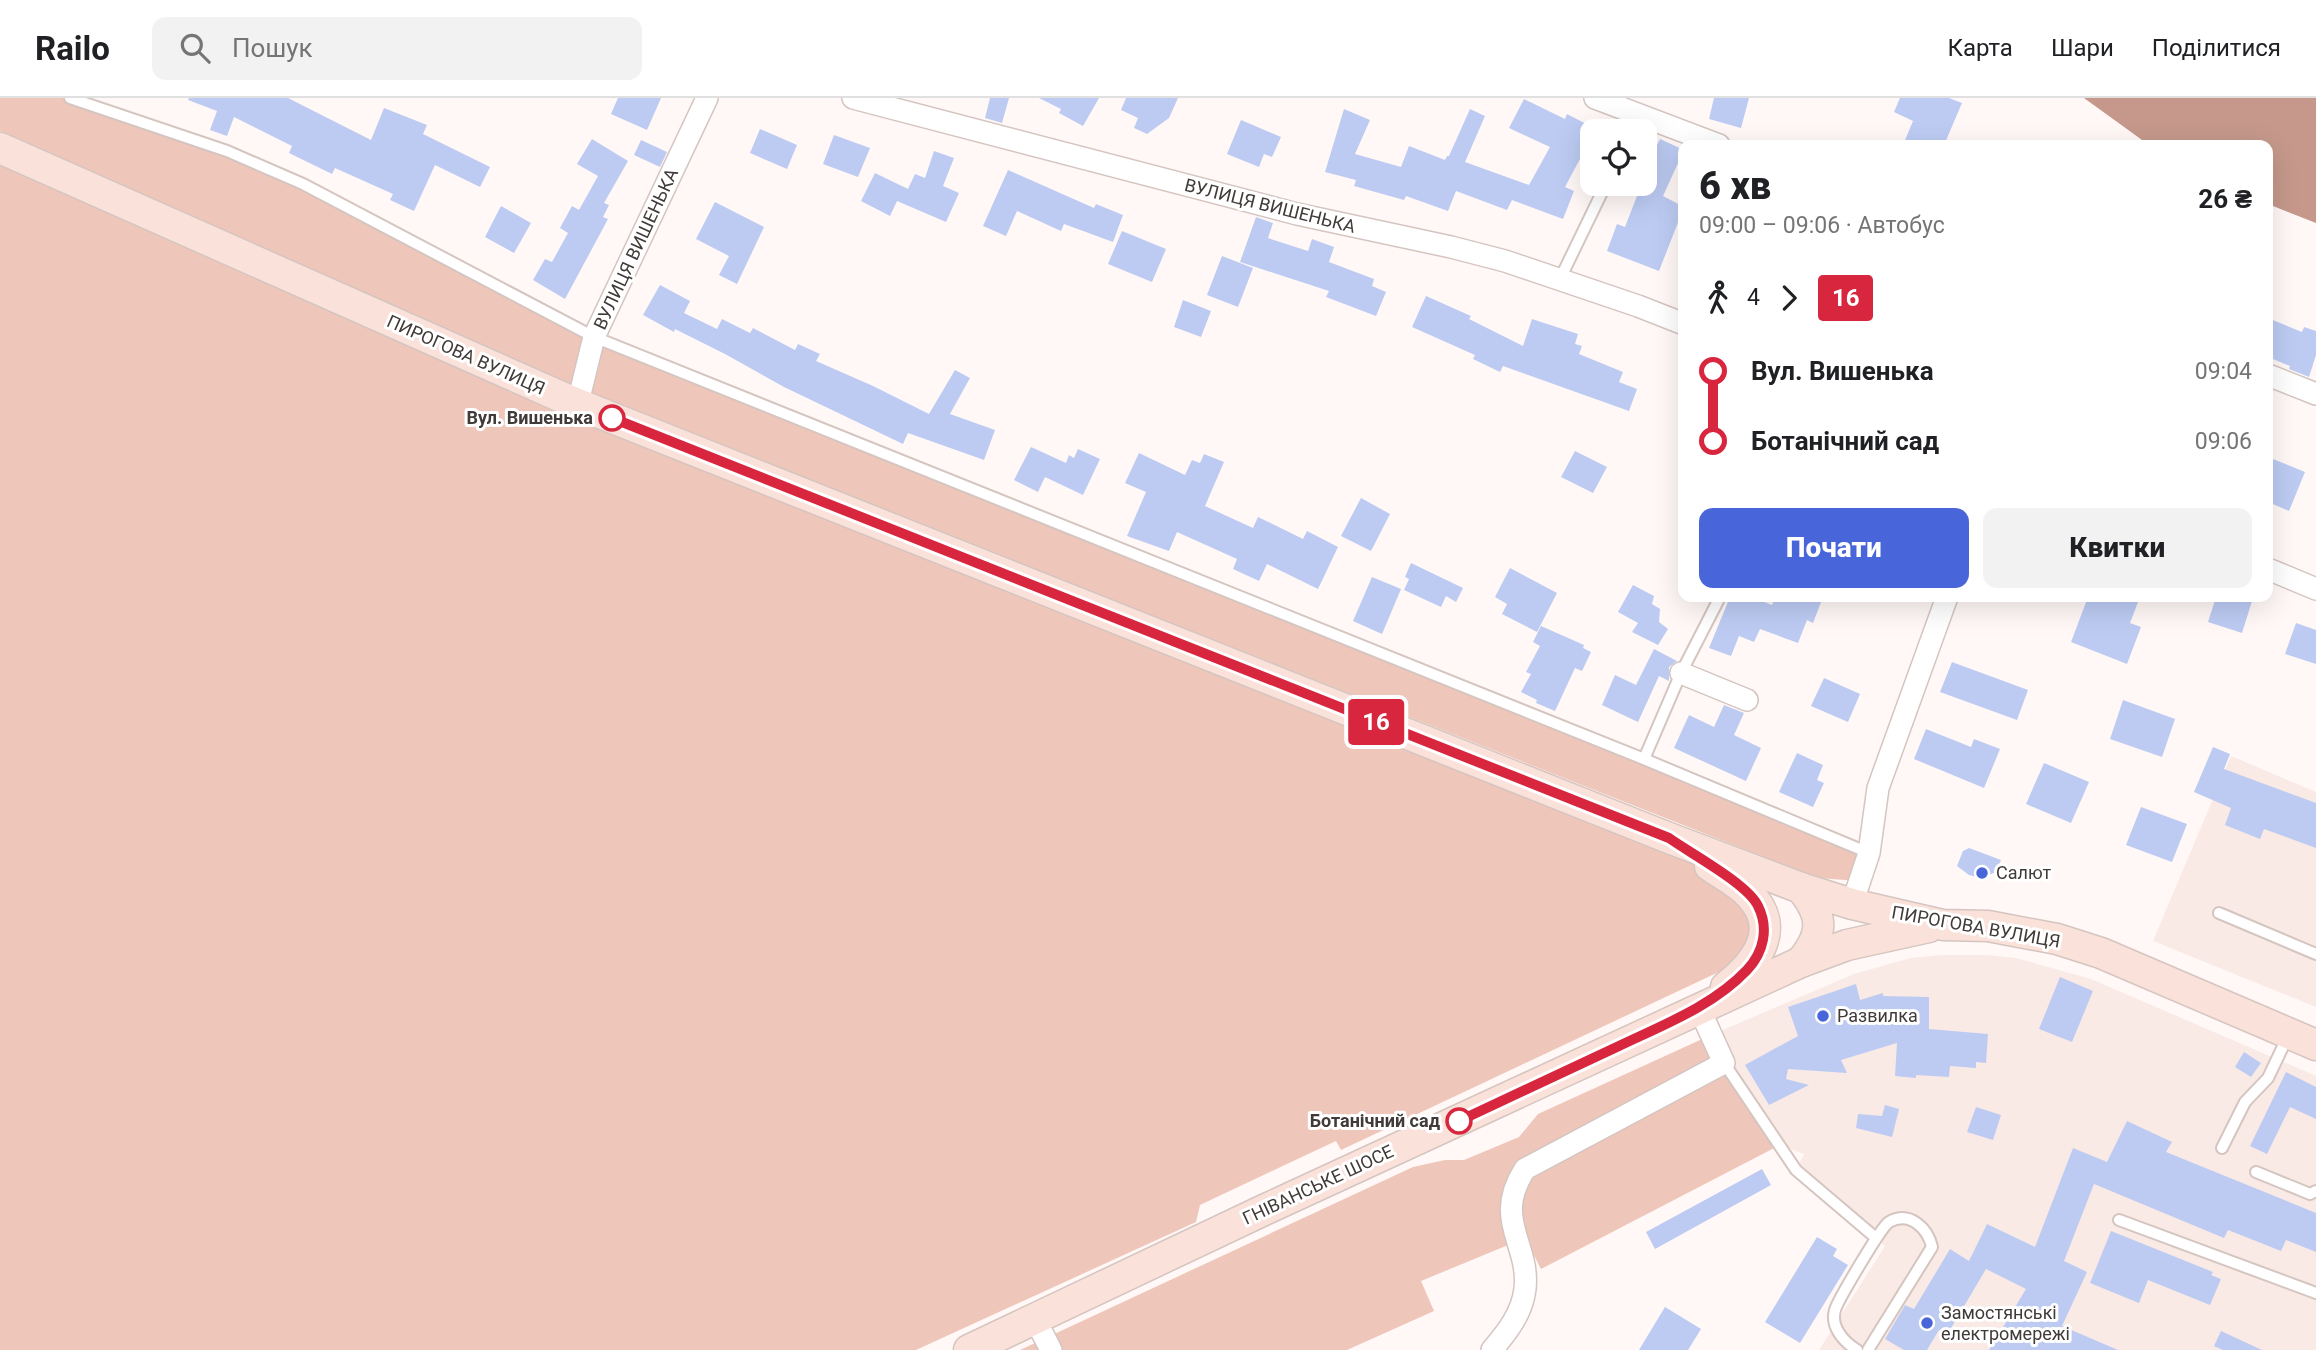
<!DOCTYPE html>
<html lang="uk">
<meta charset="utf-8">
<style>
:root{--surface:#fff;--page:#f2f2f2;--text:#202124;--muted:#757577;--line:#e0e0e0;--accent:#4866da}
body{margin:0;font-family:Roboto,sans-serif;background:var(--page);color:var(--text);height:100vh;display:flex;flex-direction:column;font-size:26px;white-space:nowrap}
*{box-sizing:border-box;margin:0}
p{font-size:23px;color:var(--muted)}
.icon{flex:none;width:38px;height:38px;fill:none;stroke:currentColor;stroke-width:2;stroke-linecap:round;stroke-linejoin:round}
.map{position:relative;flex:1;overflow:hidden}
.sheet{position:absolute;left:1678px;top:42px;width:595px;height:462px;display:flex;flex-direction:column;background:var(--surface);border-radius:14px;box-shadow:0 7px 28px #0002}
.sheet>*{flex:none}
.badge{padding:0 14px;border-radius:5px;font-size:24px;line-height:46px}
.fabs{position:absolute;left:1580px;top:21px;display:grid;gap:14px}
.fabs a{display:grid;place-items:center;width:77px;height:77px;border-radius:14px;background:var(--surface);box-shadow:0 7px 28px #0002;font-size:35px}
.map>.badge{position:absolute;translate:-50% -50%;box-shadow:0 0 0 4px #fff}
.legs{display:flex;align-items:center;gap:10px;height:77px;padding:0 21px;font-size:23px}
.legs p{margin-inline-start:auto}
.headline{display:flex;align-items:center;justify-content:space-between;height:119px;padding:0 21px}
h1{font-size:38px;font-weight:800;line-height:52px}
.action{display:flex;gap:14px;margin-top:auto;padding:14px 21px}
.action a{flex:1;height:80px;border-radius:14px;background:var(--accent);color:#fff;font-size:28px;font-weight:800;line-height:80px;text-align:center}
.action a+a{background:var(--page);color:var(--text)}
ul{padding:0 21px;list-style:none}
li{display:flex;align-items:center;gap:24px;height:70px;font-size:26px}
li i{display:grid;place-items:center;width:10px;height:100%;margin:0 9px;background:currentColor}
li i::after{content:'';width:18px;height:18px;margin:-9px;border:5px solid;border-radius:50%;background:var(--surface)}
li p{margin-inline-start:auto}
li:first-child i{background:linear-gradient(#0000 50%,currentColor 0)}
li:last-child i{background:linear-gradient(currentColor 50%,#0000 0)}
header{display:flex;align-items:center;gap:42px;box-sizing:border-box;height:98px;padding:0 35px;background:var(--surface);border-bottom:2px solid var(--line)}
header strong{font-size:33px}
nav{display:flex;gap:38px;margin-inline-start:auto;font-size:24px}
.search{width:490px;height:63px;background:var(--page);display:flex;align-items:center;gap:18px;box-sizing:border-box;padding:0 24px;border-radius:14px;color:var(--muted);font-size:26px}
.map>svg:first-child{display:block}
.built{fill:#f9eae5}
.green{fill:#efc6ba}
.water{fill:#c5988b}
.building{fill:#bdcbf3}
.lines{fill:none;stroke-linecap:round;stroke-linejoin:round}
.service-casing{stroke:#d5c5c0;stroke-width:14}
.minor-casing{stroke:#d5c5c0;stroke-width:24}
.secondary-casing{stroke:#d5c5c0;stroke-width:33}
.service{stroke:#fff;stroke-width:10}
.minor{stroke:#fff;stroke-width:21}
.secondary{stroke:#fae1da;stroke-width:30}
.line-1-casing{stroke:#fff;stroke-width:16}
.line-1{stroke:#d7263d;stroke-width:10}
.stop-1-dot{fill:#fff;stroke:#d7263d;stroke-width:3.5}
.poi-dot{fill:#4866da;stroke:#fff;stroke-width:2.5}
.labels{text-anchor:middle;stroke-width:6;stroke-linejoin:round;paint-order:stroke}
.street-label{font-size:18px;fill:#403a38;stroke:#fff}
.stop-label{font-size:18px;font-weight:bold;fill:#403a38;stroke:#fff;text-anchor:end}
.poi-label{font-size:18px;fill:#403a38;stroke:#fff;text-anchor:start}
</style>
<header>
<strong>Railo</strong>
<div class="search"><svg class="icon" aria-label="search" viewBox="0 0 24 24"><circle cx="10" cy="10" r="6"/><path d="M15 15l6 6"/></svg>Пошук</div>
<nav><a>Карта</a><a>Шари</a><a>Поділитися</a></nav>
</header>
<div class="map">
<svg width="2316" height="1252" viewBox="0 0 2316 1252">
<rect width="100%" height="100%" fill="#fff8f6"/>
<g class="built">
<polygon points="2231,658 2316,694 2316,909 2153,843"/>
<polygon points="1941,857 1987,857 2016,860 2091,881 2316,978 2316,1252 1819,1252 1885,1148 1796,1072 1804,1056 1780,1047 1711,937 1854,876 1911,860"/>
</g>
<g class="green">
<polygon points="0,0 70,0 227,53 594,239 1869,755 1860,783 1817,780 1802,774 581,292 0,33"/>
<polygon points="0,50 575,305 1669,740 1757,805 1742,863 1341,1052 1336,1043 1200,1107 1196,1124 916,1252 0,1252"/>
<polygon points="1711,937 1780,1047 1541,1171 1525,1140 1421,1183 1434,1213 1347,1252 1020,1252 1413,1069 1445,1062 1464,1062 1519,1039 1538,1016"/>
</g>
<polygon class="water" points="2084,0 2316,0 2316,125 2268,106 2268,47 2149,47"/>
<g class="building">
<polygon points="189,0 288,0 371,42 384,10 427,27 423,36 490,69 480,89 435,67 414,113 390,102 393,96 335,70 332,76 289,55 292,48 234,19 227,38 210,32 217,13 188,2"/>
<polygon points="618,0 661,0 647,32 611,16"/>
<polygon points="990,0 1009,0 1002,25 985,20"/>
<polygon points="1039,0 1099,0 1083,28 1059,15 1061,11"/>
<polygon points="1126,0 1178,0 1169,20 1147,36 1134,30 1138,20 1121,12"/>
<polygon points="1714,0 1749,0 1741,30 1709,21"/>
<polygon points="1900,0 1949,0 1962,5 1944,47 1903,47 1913,23 1894,14"/>
<polygon points="1524,1 1565,21 1567,16 1596,31 1565,89 1574,93 1563,121 1512,102 1507,112 1456,93 1448,113 1406,98 1404,102 1354,88 1356,82 1325,74 1344,11 1370,22 1355,56 1401,69 1409,48 1445,62 1447,58 1449,58 1470,11 1485,18 1465,64 1529,87 1550,49 1509,30"/>
<polygon points="1241,22 1281,39 1272,59 1264,56 1259,69 1227,56"/>
<polygon points="760,31 797,47 787,71 750,55"/>
<polygon points="834,37 870,50 858,79 823,66"/>
<polygon points="592,41 628,63 604,105 609,107 603,119 608,121 565,201 533,182 545,161 552,164 568,135 560,130 572,108 579,112 598,78 577,66"/>
<polygon points="1660,41 1684,52 1663,98 1684,109 1659,173 1607,153 1617,126 1625,129 1637,98 1642,86 1645,86 1645,71"/>
<polygon points="641,42 667,54 660,69 634,57"/>
<polygon points="934,53 954,60 943,88 959,95 946,124 897,103 890,118 861,103 875,75 908,91 915,76 925,80"/>
<polygon points="1008,72 1094,110 1096,106 1123,117 1113,144 1064,126 1061,133 1017,113 1006,138 983,128"/>
<polygon points="715,104 764,129 737,186 719,177 729,158 696,141"/>
<polygon points="501,108 531,125 514,155 485,139"/>
<polygon points="1256,119 1273,125 1268,140 1308,153 1312,141 1334,149 1329,164 1374,181 1372,188 1386,194 1376,218 1326,199 1329,193 1240,164"/>
<polygon points="1122,133 1166,151 1152,184 1108,166"/>
<polygon points="1222,158 1253,170 1238,209 1207,197"/>
<polygon points="660,187 690,203 684,215 717,231 722,221 750,235 753,230 795,252 798,246 820,256 816,263 873,288 929,316 955,272 970,280 950,316 995,332 984,362 908,335 903,346 784,289 725,256 675,231 674,234 643,217"/>
<polygon points="1426,198 1471,218 1469,221 1523,248 1532,221 1578,236 1575,246 1582,248 1579,256 1623,274 1619,284 1637,291 1629,313 1503,268 1500,274 1473,261 1475,257 1412,229"/>
<polygon points="1183,202 1211,213 1201,239 1174,229"/>
<polygon points="2268,220 2302,234 2304,229 2316,233 2316,257 2309,279 2289,271 2290,268 2268,259"/>
<polygon points="1031,349 1066,365 1069,357 1074,360 1078,351 1100,361 1083,397 1045,379 1038,394 1014,382"/>
<polygon points="1575,353 1607,369 1593,395 1561,379"/>
<polygon points="1139,355 1185,377 1192,362 1200,365 1204,356 1224,364 1205,408 1253,430 1258,419 1303,441 1307,433 1338,449 1318,491 1267,466 1259,483 1233,471 1237,461 1177,434 1169,453 1127,438 1146,394 1125,385"/>
<polygon points="2268,359 2305,374 2289,413 2268,404"/>
<polygon points="1361,400 1390,416 1371,453 1341,438"/>
<polygon points="1411,465 1463,490 1456,504 1446,498 1441,509 1404,492 1409,481 1405,479"/>
<polygon points="1510,470 1557,495 1537,534 1502,516 1507,506 1495,499"/>
<polygon points="1372,479 1401,491 1382,536 1353,523"/>
<polygon points="1633,487 1654,498 1652,506 1660,511 1659,524 1668,531 1658,547 1632,534 1638,525 1618,514"/>
<polygon points="1730,499 1752,499 1772,507 1775,499 1823,499 1813,525 1807,522 1798,545 1760,531 1754,544 1739,538 1731,558 1709,550"/>
<polygon points="2088,499 2140,499 2130,525 2141,529 2127,566 2071,544"/>
<polygon points="2216,499 2239,499 2252,503 2242,535 2208,524"/>
<polygon points="2296,525 2316,532 2316,566 2285,556"/>
<polygon points="1541,528 1584,547 1583,550 1591,554 1582,573 1575,570 1555,613 1536,605 1537,602 1521,594 1531,576 1526,574 1540,548 1533,544"/>
<polygon points="1654,551 1677,563 1669,569 1669,583 1659,578 1638,624 1602,607 1615,577 1636,587"/>
<polygon points="1952,564 2028,592 2017,622 1940,594"/>
<polygon points="1824,580 1860,596 1848,624 1811,608"/>
<polygon points="2123,602 2175,621 2162,659 2110,641"/>
<polygon points="1724,607 1744,615 1734,637 1761,650 1746,683 1674,650 1689,617 1714,629"/>
<polygon points="1926,631 1971,649 1974,641 2000,651 1984,690 1914,661"/>
<polygon points="2213,649 2230,656 2224,671 2316,705 2316,750 2264,731 2260,741 2225,727 2231,710 2194,694"/>
<polygon points="1797,655 1823,667 1817,682 1824,685 1813,709 1779,694"/>
<polygon points="2044,665 2089,684 2071,725 2026,706"/>
<polygon points="2141,709 2187,726 2172,764 2126,747"/>
<polygon points="1969,750 2001,762 1996,774 1981,780 1969,777 1957,768 1963,753"/>
<polygon points="2060,879 2093,893 2072,944 2039,931"/>
<polygon points="1856,886 1860,902 1883,895 1883,898 1929,899 1929,931 1988,936 1986,965 1976,964 1976,970 1950,968 1949,979 1916,977 1916,980 1895,978 1897,945 1841,962 1847,975 1788,971 1786,981 1809,987 1769,1007 1745,967 1798,938 1788,909"/>
<polygon points="2244,954 2261,965 2251,979 2235,969"/>
<polygon points="2286,974 2316,989 2316,1021 2290,1009 2267,1056 2250,1048"/>
<polygon points="1885,1007 1899,1011 1892,1039 1856,1030 1858,1016 1882,1018"/>
<polygon points="1976,1009 2001,1017 1993,1042 1967,1034"/>
<polygon points="2127,1023 2172,1044 2166,1054 2316,1115 2316,1154 2286,1142 2281,1153 2228,1132 2224,1140 2094,1086 2064,1163 2087,1174 2062,1228 2118,1252 1989,1252 2026,1191 1986,1171 1947,1237 1939,1232 1927,1252 1904,1252 1885,1241 1905,1207 1914,1211 1950,1151 1969,1163 1987,1126 2035,1149 2073,1050 2107,1064"/>
<polygon points="1762,1071 1771,1087 1655,1151 1646,1134"/>
<polygon points="2111,1133 2213,1174 2211,1177 2221,1181 2210,1207 2148,1182 2139,1205 2090,1185"/>
<polygon points="1817,1139 1837,1151 1833,1158 1848,1167 1800,1245 1765,1224"/>
<polygon points="1665,1209 1701,1231 1688,1252 1639,1252"/>
<polygon points="2221,1233 2262,1252 2223,1252 2214,1248"/>
</g>
<g class="lines">
<g class="service-casing">
<g id="service">
<polyline points="70,0 227,53 303,86 594,239 1644,661 1869,755"/>
<polyline points="1631,33 1639,17"/>
<polyline points="1560,181 1606,86"/>
<polyline points="1644,661 1681,575 1720,499"/>
<polyline points="2219,815 2316,856"/>
<polyline points="1724,965 1796,1072 1876,1140"/>
<polyline points="2222,1050 2245,1004 2268,980 2288,938"/>
<polyline points="2256,1074 2310,1096 2316,1093"/>
<polyline points="2119,1122 2316,1195"/>
<path d="M1857 1252C1844 1244 1830 1229 1835 1212 1838 1202 1881 1129 1889 1124 1910 1112 1928 1131 1932 1149L1868 1252"/>
</g>
</g>
<g class="minor-casing">
<g id="minor">
<polyline points="853,0 1297,116 1451,149 1505,163 1638,208 1684,226"/>
<polyline points="1595,0 1719,47"/>
<polyline points="2268,277 2316,296"/>
<polyline points="575,305 581,292 594,239 707,0"/>
<polyline points="2268,471 2316,491"/>
<polyline points="1681,575 1747,602"/>
<polyline points="1852,806 1869,755 1878,690 1947,499"/>
<polyline points="1035,1221 1051,1252"/>
<path d="M1492 1252C1507 1234 1522 1216 1525 1191 1530 1145 1492 1122 1525 1071L1724 965 1699 910"/>
</g>
</g>
<g class="secondary-casing">
<g id="secondary">
<polyline points="0,50 575,305 1669,740 1801,790 1852,806 1943,827 1988,828 2057,841 2101,855 2316,947"/>
<path d="M1710 768C1723 777 1739 785 1750 797 1783 832 1755 866 1726 889"/>
<path d="M1801 864C1824 836 1824 818 1801 790"/>
<polyline points="969,1252 1264,1112 1801,864 1847,847 1929,829"/>
</g>
</g>
<use href="#service" class="service"/>
<use href="#minor" class="minor"/>
<use href="#secondary" class="secondary"/>
</g>
<g class="lines">
<g class="line-1-casing">
<path id="line-1" d="M612 320 1669 740C1690 755 1748 786 1758 808 1769 830 1764 854 1747 872 1713 908 1663 927 1619 948 1566 973 1513 998 1459 1023"/>
</g>
<use href="#line-1" class="line-1"/>
</g>
<g class="stop-1-dot">
<circle cx="612" cy="320" r="12"/>
<circle cx="1459" cy="1023" r="12"/>
</g>
<g class="poi-dot">
<circle cx="1982" cy="775" r="7"/>
<circle cx="1823" cy="918" r="7"/>
<circle cx="1927" cy="1225" r="7"/>
</g>
<g class="labels">
<g class="street-label">
<text transform="translate(1270 108) rotate(14)" y="6">ВУЛИЦЯ ВИШЕНЬКА</text>
<text transform="translate(636 151) rotate(-65)" y="6">ВУЛИЦЯ ВИШЕНЬКА</text>
<text transform="translate(466 257) rotate(24)" y="6">ПИРОГОВА ВУЛИЦЯ</text>
<text transform="translate(1976 829) rotate(10)" y="6">ПИРОГОВА ВУЛИЦЯ</text>
<text transform="translate(1318 1087) rotate(-25)" y="6">ГНІВАНСЬКЕ ШОСЕ</text>
</g>
<g class="stop-label">
<text x="593" y="326">Вул. Вишенька</text>
<text x="1440" y="1029">Ботанічний сад</text>
</g>
<g class="poi-label">
<text x="1996" y="781">Салют</text>
<text x="1837" y="924">Развилка</text>
<text x="1941" y="1221">Замостянські<tspan x="1941" dy="21">електромережі</tspan></text>
</g>
</g>
</svg>
<div class="fabs">
<a><svg class="icon" aria-label="locate" viewBox="0 0 24 24"><circle cx="12" cy="12" r="6"/><path d="M12 2v4M12 18v4M2 12h4M18 12h4"/></svg></a>
</div>
<b class="badge" style="left:1376px;top:624px;background:#d7263d;color:#fff">16</b>
<section class="sheet">
<div class="headline"><div><h1>6 хв</h1><p>09:00 – 09:06 · Автобус</p></div><b>26 ₴</b></div>
<div class="legs"><svg class="icon" aria-label="walk" viewBox="0 0 24 24"><circle cx="13" cy="4" r="2"/><path d="M13 8l-2 6 4 7M11 14l-3 7M7 12l3-4h3l4 4"/></svg>4<svg class="icon" aria-label="forward" viewBox="0 0 24 24"><path d="M9 5l7 7-7 7"/></svg><b class="badge" style="background:#d7263d;color:#fff">16</b></div>
<ul>
<li><i style="color:#d7263d"></i><b>Вул. Вишенька</b><p>09:04</p></li>
<li><i style="color:#d7263d"></i><b>Ботанічний сад</b><p>09:06</p></li>
</ul>
<div class="action"><a>Почати</a><a>Квитки</a></div>
</section>
</div>
